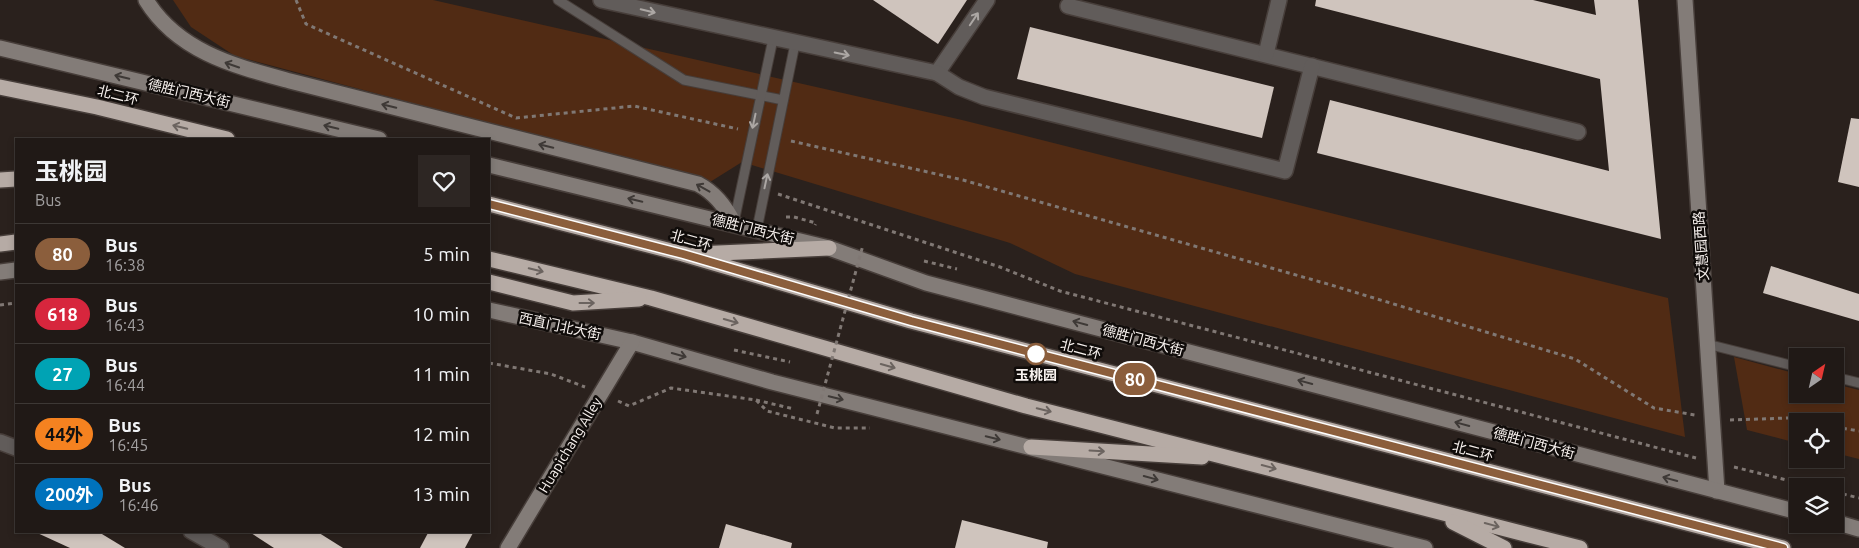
<!DOCTYPE html>
<meta charset="utf-8">
<style>
:root{--surface:#201916;--page:#2d2623;--text:#f1f3f6;--muted:#a2a0a1;--line:#3d3835}
body{margin:0;font-family:Ubuntu,"Noto Sans SC",sans-serif;background:var(--page);color:var(--text);height:100vh;display:flex;flex-direction:column;font-size:19px;white-space:nowrap}
*{box-sizing:border-box;margin:0}
p{font-size:16px;color:var(--muted)}
.icon{flex:none;width:28px;height:28px;fill:none;stroke:currentColor;stroke-width:2;stroke-linecap:round;stroke-linejoin:round}
.map{position:relative;flex:1;overflow:hidden}
.side{position:absolute;left:15px;top:138px;width:475px;height:395px;display:flex;flex-direction:column;background:var(--surface);border-radius:0px;box-shadow:0 2px 8px #0003,0 0 0 1px var(--line)}
.side>*{flex:none}
.badge{padding:0 10px;border-radius:16px;font-size:18px;line-height:32px}
.needle{width:32px;rotate:34deg}
.controls{position:absolute;left:1789px;top:348px;display:grid;gap:10px}
.controls a{display:grid;place-items:center;width:55px;height:55px;border-radius:0px;background:var(--surface);box-shadow:0 2px 8px #0003,0 0 0 1px var(--line);font-size:25px}
.map>.badge{position:absolute;translate:-50% -50%;box-shadow:0 0 0 2px #fff}
.round{display:grid;place-items:center;flex:none;width:52px;height:52px;border-radius:0px;background:var(--page)}
.summary{display:flex;align-items:center;justify-content:space-between;height:85px;padding:0 20px}
h1{font-size:24px;font-weight:700;line-height:38px}
ul{padding:0;list-style:none}
li{display:flex;align-items:center;gap:15px;height:60px;padding:0 20px;border-top:1px solid var(--line)}
li div{flex:1}
li b{display:block;font-size:19px}
li em{font-style:normal}
li .badge{min-width:55px;font-weight:700;text-align:center}
.map>svg:first-child{display:block}
.green{fill:#512b14}
.building{fill:#cfc4bd}
.lines{fill:none;stroke-linecap:round;stroke-linejoin:round}
.lane-casing{stroke:#473e3a;stroke-width:11}
.street-casing{stroke:#473e3a;stroke-width:18}
.secondary-casing{stroke:#473e3a;stroke-width:18}
.highway-casing{stroke:#473e3a;stroke-width:18}
.path{stroke:#807874;stroke-width:3;stroke-dasharray:4 4;stroke-linecap:butt}
.lane{stroke:#615c5a;stroke-width:9}
.street{stroke:#615c5a;stroke-width:15}
.secondary{stroke:#837c78;stroke-width:15}
.highway{stroke:#b6aba5;stroke-width:15}
.path-bridge{stroke:#807874;stroke-width:3;stroke-dasharray:4 4;stroke-linecap:butt}
.oneway{stroke:#aca7a4}
.oneway2{stroke:#3e3936}
.oneway3{stroke:#6b635f}
.line-casing{stroke:#fff;stroke-width:11}
.line{stroke:#8b5e3c;stroke-width:8}
.stop-dot{fill:#fff;stroke:#8b5e3c;stroke-width:2.5}
.labels{text-anchor:middle;stroke-width:5;stroke-linejoin:round;paint-order:stroke}
.street-label{font-size:14px;fill:#f8f2ef;stroke:#100c0a}
.stop-label{font-size:14px;font-weight:bold;fill:#f8f2ef;stroke:#100c0a}
</style>
<div class="map">
<svg width="1859" height="548" viewBox="0 0 1859 548">
<rect width="100%" height="100%" fill="#2a211d"/>
<g class="green">
<polygon points="173,0 433,0 962,120 1668,298 1685,437 1075,274 1010,243 742,162 710,182 235,56 191,27"/>
<polygon points="1734,357 1797,374 1798,394 1835,394 1835,384 1859,390 1859,459 1835,453 1835,421 1798,421 1797,443 1747,430"/>
</g>
<g class="building">
<polygon points="873,0 967,0 938,44"/>
<polygon points="1316,0 1533,0 1596,15 1594,0 1638,0 1661,239 1317,153 1330,100 1609,171 1600,79 1315,6"/>
<polygon points="1030,27 1274,87 1262,138 1017,79"/>
<polygon points="1851,118 1859,119 1859,187 1838,182"/>
<polygon points="1771,266 1859,294 1859,321 1763,293"/>
<polygon points="962,520 1048,542 1047,548 955,548"/>
<polygon points="726,524 792,543 791,548 719,548"/>
<polygon points="33,531 97,531 125,548 70,548"/>
<polygon points="248,531 316,531 343,548 274,548"/>
<polygon points="429,531 474,531 465,548 420,548"/>
</g>
<g class="lines">
<g class="lane-casing">
<g id="lane">
<polyline points="558,0 684,80 783,100"/>
<polyline points="734,222 773,39"/>
<polyline points="757,229 795,44"/>
<polyline points="1707,344 1798,367"/>
<polyline points="1835,377 1859,383"/>
</g>
</g>
<g class="street-casing">
<g id="street">
<polyline points="601,0 937,73 987,0"/>
<polyline points="1068,6 1578,132"/>
<polyline points="1266,54 1279,0"/>
<polyline points="937,73 959,87 984,97 1285,171 1312,66"/>
<polyline points="0,442 16,448"/>
<polyline points="191,531 221,548"/>
</g>
</g>
<g class="secondary-casing">
<g id="secondary">
<path d="M146 0C178 52 235 66 290 81L698 184C715 193 726 207 734 224"/>
<polyline points="1685,0 1717,491"/>
<polyline points="0,48 379,139"/>
<polyline points="489,165 829,248 926,283 1798,512"/>
<polyline points="0,272 16,270"/>
<polyline points="489,310 632,342 772,382 1425,548"/>
<polyline points="1835,522 1859,529"/>
<polyline points="508,548 632,342"/>
</g>
</g>
<g class="highway-casing">
<g id="highway">
<polyline points="0,87 97,107 227,139"/>
<polyline points="0,180 16,179"/>
<polyline points="489,204 683,254 911,321 1783,548"/>
<polyline points="0,244 16,242"/>
<polyline points="696,254 829,248"/>
<polyline points="489,259 651,298 1026,406 1580,548"/>
<polyline points="489,282 573,303 639,299"/>
<polyline points="1031,447 1202,457"/>
<polyline points="1453,522 1504,548"/>
</g>
</g>
<g class="path">
<polyline points="296,0 306,24 516,118 634,106 738,129"/>
<polyline points="791,141 963,180 1331,285 1575,359 1654,408 1695,415"/>
<polyline points="778,194 1000,267 1060,291 1696,458"/>
<polyline points="786,217 794,217 816,223 815,225"/>
<polyline points="924,261 957,269"/>
<polyline points="0,305 16,303"/>
<polyline points="734,350 790,362"/>
<polyline points="489,363 551,374 585,387"/>
<polyline points="756,400 794,409"/>
<polyline points="618,401 629,406 671,388 756,400 767,411 835,428 870,428"/>
<polyline points="1730,420 1789,418 1807,421"/>
<polyline points="1835,427 1859,431"/>
<polyline points="1734,467 1811,486"/>
<polyline points="1835,492 1859,498"/>
</g>
<use href="#lane" class="lane"/>
<use href="#street" class="street"/>
<use href="#secondary" class="secondary"/>
<use href="#highway" class="highway"/>
<polyline class="path-bridge" points="817,414 863,245"/>
</g>
<defs><path id="oneway-shaft" d="M-6 0H5M1.5-3L5.5 0L1.5 3" fill="none" stroke-width="1.6" stroke-linecap="round" stroke-linejoin="round" transform="scale(1.25)"/></defs>
<g class="oneway">
<use href="#oneway-shaft" transform="translate(648 11) rotate(13)"/>
<use href="#oneway-shaft" transform="translate(974 19) rotate(-56)"/>
<use href="#oneway-shaft" transform="translate(842 54) rotate(12)"/>
<use href="#oneway-shaft" transform="translate(754 121) rotate(102)"/>
<use href="#oneway-shaft" transform="translate(766 181) rotate(-78)"/>
</g>
<g class="oneway2">
<use href="#oneway-shaft" transform="translate(232 65) rotate(-161)"/>
<use href="#oneway-shaft" transform="translate(122 77) rotate(-167)"/>
<use href="#oneway-shaft" transform="translate(389 106) rotate(-166)"/>
<use href="#oneway-shaft" transform="translate(331 127) rotate(-167)"/>
<use href="#oneway-shaft" transform="translate(546 146) rotate(-166)"/>
<use href="#oneway-shaft" transform="translate(703 188) rotate(-151)"/>
<use href="#oneway-shaft" transform="translate(635 200) rotate(-167)"/>
<use href="#oneway-shaft" transform="translate(1080 323) rotate(-165)"/>
<use href="#oneway-shaft" transform="translate(679 355) rotate(16)"/>
<use href="#oneway-shaft" transform="translate(1305 382) rotate(-165)"/>
<use href="#oneway-shaft" transform="translate(836 398) rotate(14)"/>
<use href="#oneway-shaft" transform="translate(1462 424) rotate(-165)"/>
<use href="#oneway-shaft" transform="translate(993 438) rotate(14)"/>
<use href="#oneway-shaft" transform="translate(1151 478) rotate(15)"/>
<use href="#oneway-shaft" transform="translate(1670 479) rotate(-165)"/>
</g>
<g class="oneway3">
<use href="#oneway-shaft" transform="translate(180 127) rotate(-166)"/>
<use href="#oneway-shaft" transform="translate(536 270) rotate(14)"/>
<use href="#oneway-shaft" transform="translate(587 303)"/>
<use href="#oneway-shaft" transform="translate(731 321) rotate(16)"/>
<use href="#oneway-shaft" transform="translate(888 366) rotate(16)"/>
<use href="#oneway-shaft" transform="translate(1044 410) rotate(14)"/>
<use href="#oneway-shaft" transform="translate(1097 451) rotate(3)"/>
<use href="#oneway-shaft" transform="translate(1269 467) rotate(15)"/>
<use href="#oneway-shaft" transform="translate(1492 525) rotate(15)"/>
</g>
<g class="lines">
<g class="line-casing">
<polyline id="line" points="489,204 683,254 911,321 1783,548"/>
</g>
<use href="#line" class="line"/>
</g>
<circle class="stop-dot" cx="1036" cy="354" r="10"/>
<g class="labels">
<g class="street-label">
<text transform="translate(189 93) rotate(13)" y="5">德胜门西大街</text>
<text transform="translate(118 95) rotate(14)" y="5">北二环</text>
<text transform="translate(753 229) rotate(14)" y="5">德胜门西大街</text>
<text transform="translate(691 240) rotate(16)" y="5">北二环</text>
<text transform="translate(1701 246) rotate(-94)" y="5">文慧园西路</text>
<text transform="translate(560 326) rotate(12)" y="5">西直门北大街</text>
<text transform="translate(1143 340) rotate(15)" y="5">德胜门西大街</text>
<text transform="translate(1081 349) rotate(15)" y="5">北二环</text>
<text transform="translate(1534 443) rotate(15)" y="5">德胜门西大街</text>
<text transform="translate(570 445) rotate(-59)" y="5">Huapichang Alley</text>
<text transform="translate(1473 451) rotate(15)" y="5">北二环</text>
</g>
<g class="stop-label">
<text x="1036" y="380">玉桃园</text>
</g>
</g>
</svg>
<div class="controls">
<a><svg class="needle" viewBox="-14 -14 28 28"><path d="M0-13l5 13h-10z" fill="#e53935"/><path d="M0 13l5-13h-10z" fill="#a2a0a1"/></svg></a>
<a><svg class="icon" aria-label="locate" viewBox="0 0 24 24"><circle cx="12" cy="12" r="6"/><path d="M12 2v4M12 18v4M2 12h4M18 12h4"/></svg></a>
<a><svg class="icon" aria-label="layers" viewBox="0 0 24 24"><path d="M12 4l9 5-9 5-9-5zM3 14l9 5 9-5"/></svg></a>
</div>
<b class="badge" style="left:1135px;top:379px;background:#8b5e3c;color:#fff">80</b>
<section class="side">
<div class="summary"><div><h1>玉桃园</h1><p>Bus</p></div><a class="round"><svg class="icon" aria-label="heart" viewBox="0 0 24 24"><path d="M12 20l-8-8c-3-5 5-10 8-4 3-6 11-1 8 4z"/></svg></a></div>
<ul>
<li><span class="badge" style="background:#8b5e3c;color:#fff">80</span><div><b>Bus</b><p>16:38</p></div><em>5 min</em></li>
<li><span class="badge" style="background:#d7263d;color:#fff">618</span><div><b>Bus</b><p>16:43</p></div><em>10 min</em></li>
<li><span class="badge" style="background:#00a3b4;color:#fff">27</span><div><b>Bus</b><p>16:44</p></div><em>11 min</em></li>
<li><span class="badge" style="background:#f58220;color:#111">44外</span><div><b>Bus</b><p>16:45</p></div><em>12 min</em></li>
<li><span class="badge" style="background:#0072bc;color:#fff">200外</span><div><b>Bus</b><p>16:46</p></div><em>13 min</em></li>
</ul>
</section>
</div>
